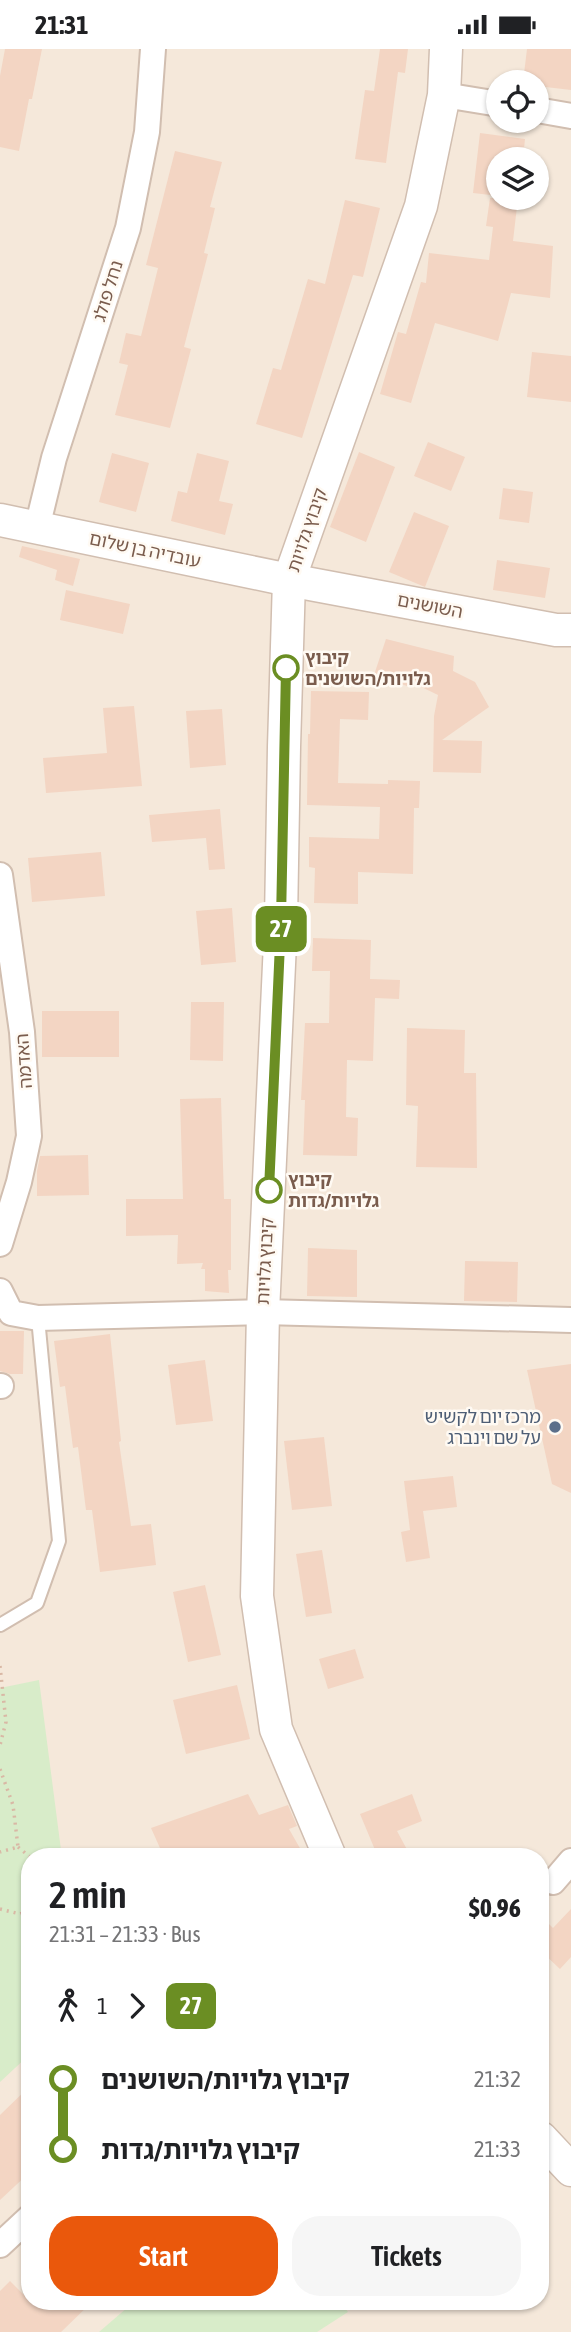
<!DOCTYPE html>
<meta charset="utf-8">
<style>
:root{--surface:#fff;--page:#f6f6f6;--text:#202124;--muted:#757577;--accent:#ea580c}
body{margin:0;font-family:"Asap Condensed","Noto Sans Hebrew",sans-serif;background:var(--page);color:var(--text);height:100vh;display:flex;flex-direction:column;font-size:26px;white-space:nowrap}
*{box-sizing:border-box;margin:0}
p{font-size:23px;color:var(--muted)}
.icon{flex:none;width:38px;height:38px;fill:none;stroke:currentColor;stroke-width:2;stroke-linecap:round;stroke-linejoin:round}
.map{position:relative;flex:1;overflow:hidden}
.side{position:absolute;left:21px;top:1799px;width:528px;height:462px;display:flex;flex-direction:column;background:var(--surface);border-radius:28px;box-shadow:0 2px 5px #0004}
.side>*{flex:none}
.badge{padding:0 14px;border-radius:10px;font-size:24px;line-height:46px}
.fabs{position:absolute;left:486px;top:21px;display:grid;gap:14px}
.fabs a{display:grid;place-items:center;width:63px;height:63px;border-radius:50%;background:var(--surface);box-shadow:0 2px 5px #0004;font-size:35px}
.map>.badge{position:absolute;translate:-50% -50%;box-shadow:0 0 0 4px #fff}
.legs{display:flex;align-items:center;gap:10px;height:77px;padding:0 28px;font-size:23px}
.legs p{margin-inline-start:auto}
.head{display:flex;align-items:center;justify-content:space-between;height:119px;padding:0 28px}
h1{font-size:38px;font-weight:600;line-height:52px}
.action{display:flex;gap:14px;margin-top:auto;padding:14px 28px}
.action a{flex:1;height:80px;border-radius:28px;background:var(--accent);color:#fff;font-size:28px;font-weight:600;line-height:80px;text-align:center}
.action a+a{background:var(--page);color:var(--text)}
ul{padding:0 28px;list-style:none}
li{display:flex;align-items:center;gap:24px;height:70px;font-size:26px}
li i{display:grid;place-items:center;width:10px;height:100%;margin:0 9px;background:currentColor}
li i::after{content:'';width:18px;height:18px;margin:-9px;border:5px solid;border-radius:50%;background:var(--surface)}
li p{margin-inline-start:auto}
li:first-child i{background:linear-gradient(#0000 50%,currentColor 0)}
li:last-child i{background:linear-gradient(currentColor 50%,#0000 0)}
.status{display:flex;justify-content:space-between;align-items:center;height:49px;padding:0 35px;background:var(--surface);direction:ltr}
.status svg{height:19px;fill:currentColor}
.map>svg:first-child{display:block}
.residential{fill:#f5e8da;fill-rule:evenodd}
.green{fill:#d8ecc9}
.building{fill:#f3d5c3}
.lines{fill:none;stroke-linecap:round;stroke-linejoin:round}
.service-casing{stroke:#d1beb0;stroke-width:16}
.minor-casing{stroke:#d1beb0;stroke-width:28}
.tertiary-casing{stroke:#d1beb0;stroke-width:35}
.path{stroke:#d9b8a5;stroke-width:3.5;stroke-dasharray:2 5;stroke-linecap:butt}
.service{stroke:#fff;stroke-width:12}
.minor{stroke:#fff;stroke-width:24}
.tertiary{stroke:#fff;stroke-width:32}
.line-1-casing{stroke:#fff;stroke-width:16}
.line-1{stroke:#6b8e23;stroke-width:10}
.stop-1-dot{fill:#fff;stroke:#6b8e23;stroke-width:3.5}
.service-dot{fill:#5c6f8a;stroke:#fffaf3;stroke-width:2.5}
.labels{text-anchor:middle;stroke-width:5;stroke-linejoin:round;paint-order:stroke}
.street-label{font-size:18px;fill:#7a5c4d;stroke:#fffaf3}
.stop-label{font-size:18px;font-weight:bold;fill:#7a5c4d;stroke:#fffaf3;text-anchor:start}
.service-label{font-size:18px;fill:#4e5e75;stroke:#fffaf3;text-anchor:end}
</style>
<div class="status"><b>21:31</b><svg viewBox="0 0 49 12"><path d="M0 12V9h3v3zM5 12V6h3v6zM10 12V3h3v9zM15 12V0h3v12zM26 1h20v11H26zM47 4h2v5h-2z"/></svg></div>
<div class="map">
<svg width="571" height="2283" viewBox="0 0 571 2283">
<rect width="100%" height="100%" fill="#fdf6ec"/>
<path class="residential" d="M0 0H571V2283H0ZM499 33H537V72H499ZM499 110H537V149H499ZM30 1808H541V2252H30Z"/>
<g class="green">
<polygon points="39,1631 61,1801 65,1808 30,1808 30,2005 0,2033 0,1639"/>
<polygon points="135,2252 340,2252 348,2263 317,2283 99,2283"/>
</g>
<g class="building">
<polygon points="5,0 42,0 32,50 29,50 19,102 0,98 0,27"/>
<polygon points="380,0 408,0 405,24 398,23 386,114 355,110 365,41 374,42"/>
<polygon points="527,0 571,0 571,41 537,37 537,33 523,33"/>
<polygon points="480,84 525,90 523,110 499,110 499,147 473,144"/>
<polygon points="175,102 222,113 210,158 215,159 204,204 208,205 184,298 191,300 170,379 115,366 128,316 119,314 126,284 141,287 158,219 146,216"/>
<polygon points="490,149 518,149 513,192 553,197 550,249 511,244 498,292 435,274 411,354 380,345 398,283 406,285 421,233 426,234 429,204 489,211 493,178 486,177"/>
<polygon points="345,151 380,159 363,228 353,226 302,389 256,375 273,319 281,321 308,230 325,235"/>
<polygon points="532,303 571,307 571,353 527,348"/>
<polygon points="428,393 465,408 451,442 414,427"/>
<polygon points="359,403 395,418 366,493 330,478"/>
<polygon points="112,404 149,414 136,463 99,453"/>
<polygon points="197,404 229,412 219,452 233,455 225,486 171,472 178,442 187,444"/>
<polygon points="503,439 533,443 529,474 499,470"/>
<polygon points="414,463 449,477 425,538 389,523"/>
<polygon points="22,497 80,510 73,537 55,531 57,521 19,508"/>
<polygon points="497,511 550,519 545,549 493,541"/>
<polygon points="66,541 130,555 123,585 60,571"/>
<polygon points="386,590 454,607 453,622 475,633 489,658 442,691 482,692 481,724 433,723 434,667 438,646 409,632 407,637 374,626"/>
<polygon points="311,642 369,643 368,671 340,670 338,734 388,735 388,731 420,732 419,759 414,759 413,825 358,823 358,855 314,854 315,819 309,818 309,788 379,790 380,758 307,756 308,685 310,685"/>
<polygon points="134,657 142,737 46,744 43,709 107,704 103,659"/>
<polygon points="222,660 226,716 190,719 186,662"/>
<polygon points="220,760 225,820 209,821 206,789 152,793 149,766"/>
<polygon points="101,803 105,847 32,853 28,809"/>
<polygon points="232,859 236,913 201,916 196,862"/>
<polygon points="313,889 371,891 370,930 400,931 399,950 375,949 373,1012 347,1011 346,1068 358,1069 357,1107 303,1106 305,1051 301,1051 305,974 329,974 330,922 312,922"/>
<polygon points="191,953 224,953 223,1012 190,1011"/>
<rect x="42" y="962" width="77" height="46"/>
<polygon points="407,979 465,981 464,1024 476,1024 477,1119 416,1118 418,1057 406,1056"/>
<polygon points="221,1049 224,1150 231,1150 231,1221 228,1221 229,1244 205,1242 205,1220 201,1220 203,1214 177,1215 178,1186 126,1187 126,1150 183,1150 180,1050"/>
<polygon points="88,1106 89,1146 37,1147 37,1122 40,1107"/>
<polygon points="308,1199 357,1201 357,1248 307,1247"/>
<polygon points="465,1212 518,1213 517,1253 464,1252"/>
<polygon points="0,1282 24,1282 23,1325 10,1325 0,1322"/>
<polygon points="110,1285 121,1392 119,1393 131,1477 151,1475 156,1516 100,1523 92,1461 86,1461 78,1398 73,1399 65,1337 60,1338 54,1292"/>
<polygon points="205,1311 213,1372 176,1376 168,1316"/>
<polygon points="571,1315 571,1444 552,1435 527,1321"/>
<polygon points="324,1388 332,1457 292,1461 284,1392"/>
<polygon points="453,1427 457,1458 423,1462 430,1509 406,1513 401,1483 410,1481 404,1432"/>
<polygon points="322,1501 332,1564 306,1568 296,1505"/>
<polygon points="205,1536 221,1606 188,1613 173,1543"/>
<polygon points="355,1600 364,1629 328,1640 319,1610"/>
<polygon points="237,1636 250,1690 186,1705 173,1651"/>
<polygon points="248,1745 259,1766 288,1756 297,1777 289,1780 305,1808 164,1808 151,1779"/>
<polygon points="412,1745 422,1772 397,1782 411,1808 378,1808 360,1765"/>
<polygon points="571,1860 571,1908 560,1920 541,1902 541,1867 553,1879"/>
<polygon points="30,2037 30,2123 0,2151 0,2066"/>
<polygon points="10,2232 30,2252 93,2252 61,2283 0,2283 0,2242"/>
</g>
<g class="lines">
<g class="service-casing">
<polyline id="service" points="0,1576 37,1554 59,1492 38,1269"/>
</g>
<g class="minor-casing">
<g id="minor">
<polyline points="444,46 499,55"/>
<polyline points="537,61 571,67"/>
<polyline points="37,479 54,409 128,179 147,83 153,0"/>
<polyline points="0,826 22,983 29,1087 19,1133 0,1195"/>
<polyline points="0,1242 11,1264 38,1269 263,1263 571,1271"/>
<polyline points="0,1337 1,1337"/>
<polyline points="553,1833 571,1812"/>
<polyline points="0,2196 30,2168"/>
</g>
</g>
<g class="tertiary-casing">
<g id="tertiary">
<polyline points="0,471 289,531 556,581 571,581"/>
<polyline points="330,1808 276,1680 257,1547 263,1263 281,872 284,698 289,531 421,157 444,46 446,0"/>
<polyline points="541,2089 571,2121"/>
</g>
</g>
<g class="path">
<polyline points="0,1617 6,1673 0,1696"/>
<polyline points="0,1720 13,1756 18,1798 0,1803"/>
<polyline points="18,1798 30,1808"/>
<polyline points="0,1860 20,1865 30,1861"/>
</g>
<use href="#service" class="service"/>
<use href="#minor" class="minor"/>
<use href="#tertiary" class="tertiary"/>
</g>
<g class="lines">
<g class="line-1-casing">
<polyline id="line-1" points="269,1141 281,872 286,619"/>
</g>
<use href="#line-1" class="line-1"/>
</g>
<g class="stop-1-dot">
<circle cx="286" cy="619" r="12"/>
<circle cx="269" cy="1141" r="12"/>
</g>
<circle class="service-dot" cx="555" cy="1378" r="7"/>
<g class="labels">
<g class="street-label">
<text transform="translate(108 242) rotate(-73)" y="6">נחל פולג</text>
<text transform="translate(307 481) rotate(-71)" y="6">קיבוץ גלויות</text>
<text transform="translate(145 501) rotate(12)" y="6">עובדיה בן שלום</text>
<text transform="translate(430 557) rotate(11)" y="6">השושנים</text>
<text transform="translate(24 1012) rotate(-94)" y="6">האדמה</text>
<text transform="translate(265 1212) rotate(-87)" y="6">קיבוץ גלויות</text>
</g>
<g class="stop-label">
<text x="305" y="615">קיבוץ<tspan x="305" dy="21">גלויות/השושנים</tspan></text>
<text x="288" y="1137">קיבוץ<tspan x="288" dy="21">גלויות/גדות</tspan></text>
</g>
<g class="service-label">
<text x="541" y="1374">מרכז יום לקשיש<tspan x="541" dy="21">על שם וינברג</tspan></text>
</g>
</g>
</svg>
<div class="fabs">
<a><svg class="icon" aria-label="locate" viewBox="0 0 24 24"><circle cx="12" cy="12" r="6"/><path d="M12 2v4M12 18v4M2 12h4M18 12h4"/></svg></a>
<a><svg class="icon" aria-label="layers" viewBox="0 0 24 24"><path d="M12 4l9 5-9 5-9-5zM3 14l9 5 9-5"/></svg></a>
</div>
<b class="badge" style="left:281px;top:880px;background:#6b8e23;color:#fff">27</b>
<section class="side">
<div class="head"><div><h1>2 min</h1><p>21:31 – 21:33 · Bus</p></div><b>$0.96</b></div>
<div class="legs"><svg class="icon" aria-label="walk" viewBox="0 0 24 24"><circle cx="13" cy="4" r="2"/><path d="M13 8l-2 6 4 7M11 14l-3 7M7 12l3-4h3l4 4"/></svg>1<svg class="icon" aria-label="forward" viewBox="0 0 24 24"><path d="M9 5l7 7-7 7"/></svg><b class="badge" style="background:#6b8e23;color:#fff">27</b></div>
<ul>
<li><i style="color:#6b8e23"></i><b>קיבוץ גלויות/השושנים</b><p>21:32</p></li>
<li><i style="color:#6b8e23"></i><b>קיבוץ גלויות/גדות</b><p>21:33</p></li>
</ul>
<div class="action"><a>Start</a><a>Tickets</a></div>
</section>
</div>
